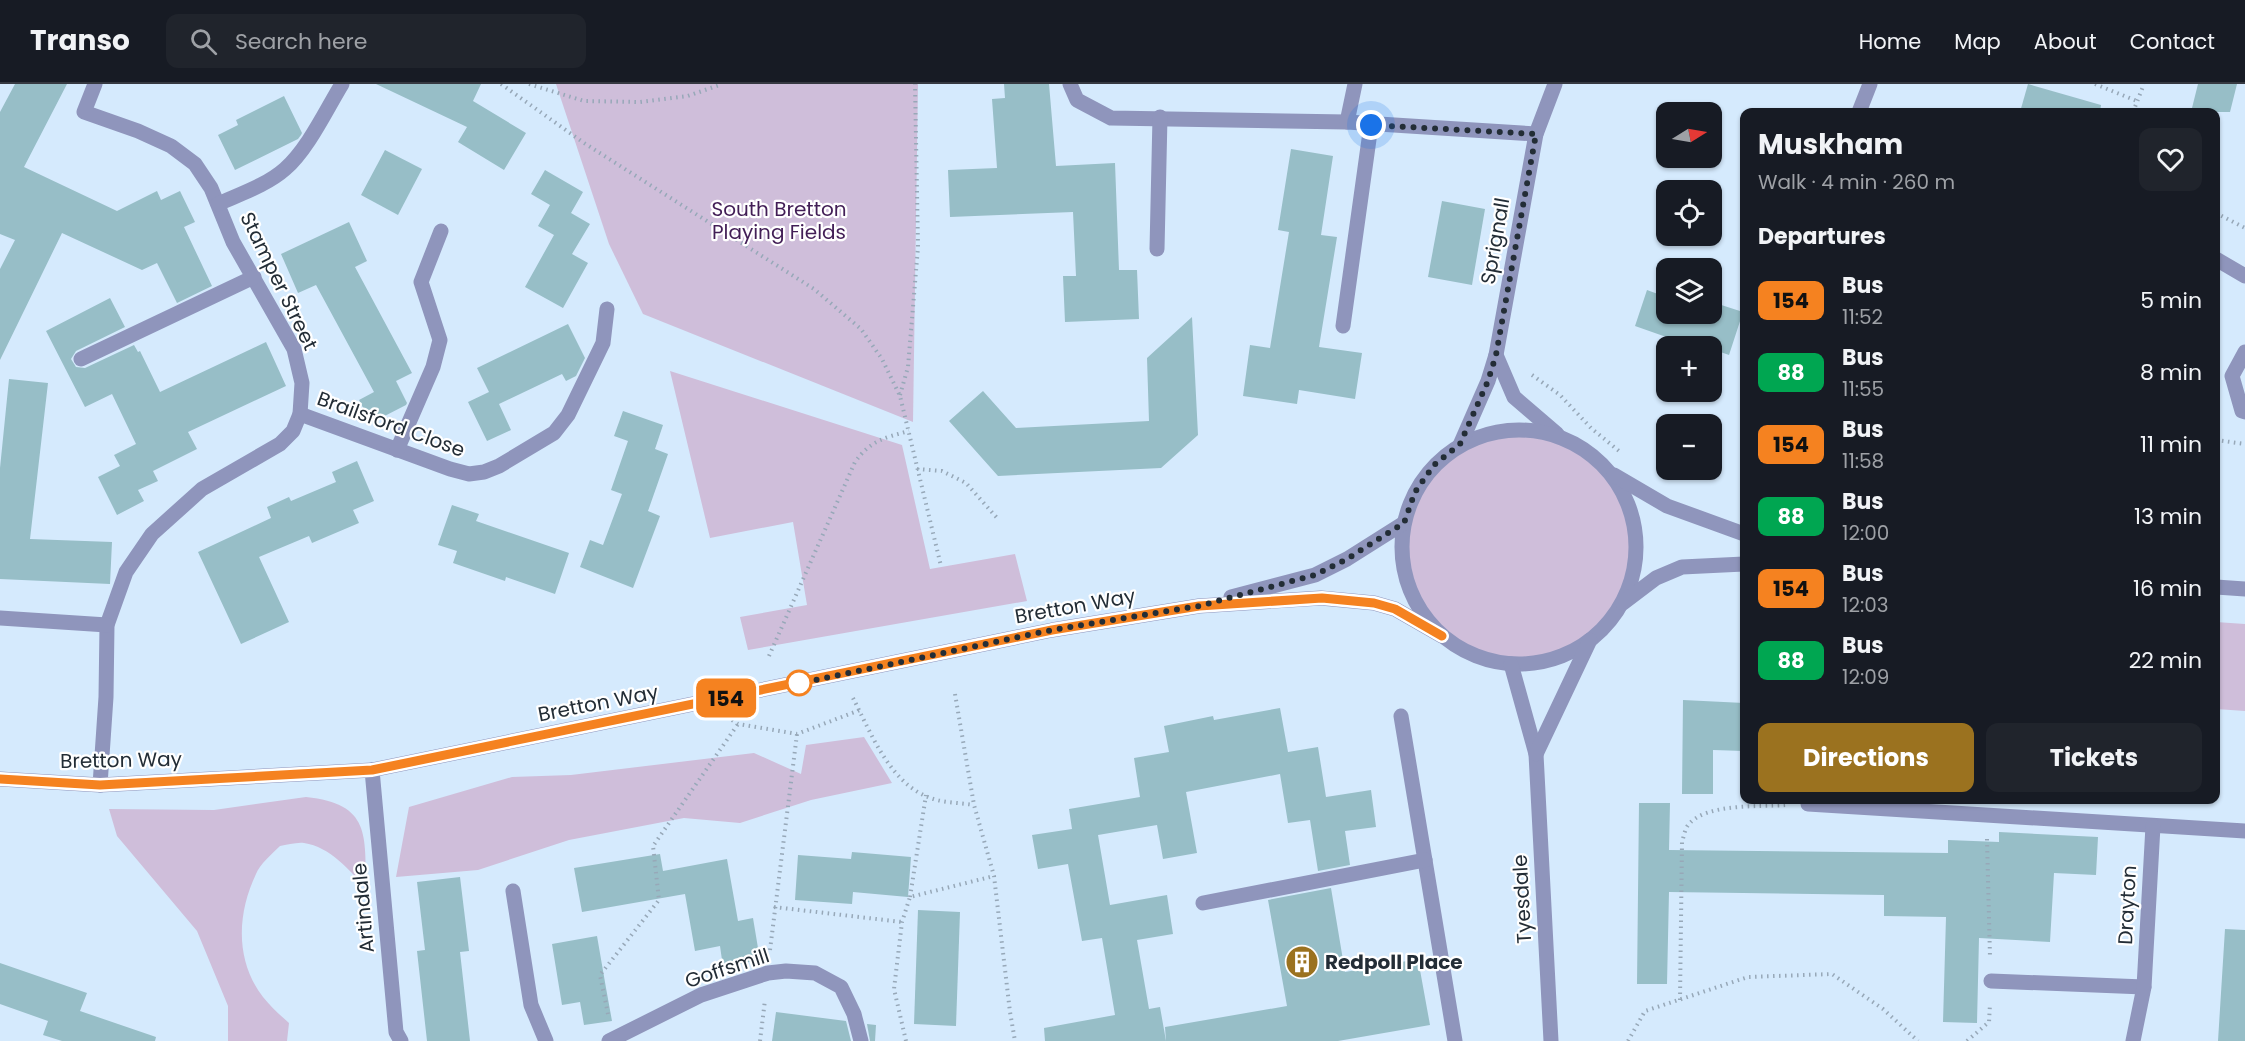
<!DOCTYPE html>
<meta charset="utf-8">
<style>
:root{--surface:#171b24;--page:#20242c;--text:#f1f3f6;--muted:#9ea1a6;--line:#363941;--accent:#9b721f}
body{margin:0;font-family:Poppins,sans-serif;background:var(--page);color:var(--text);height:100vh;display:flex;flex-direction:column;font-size:22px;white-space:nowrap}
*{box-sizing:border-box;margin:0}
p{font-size:20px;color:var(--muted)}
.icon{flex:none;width:33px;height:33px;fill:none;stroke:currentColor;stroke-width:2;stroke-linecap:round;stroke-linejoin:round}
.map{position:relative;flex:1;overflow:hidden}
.side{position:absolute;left:1740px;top:24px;width:480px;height:696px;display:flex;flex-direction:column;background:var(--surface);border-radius:12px;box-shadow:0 2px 4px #0004}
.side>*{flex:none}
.badge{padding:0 12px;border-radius:9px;font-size:21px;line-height:39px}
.needle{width:39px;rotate:79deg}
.tools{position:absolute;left:1656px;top:18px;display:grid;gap:12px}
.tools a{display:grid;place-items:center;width:66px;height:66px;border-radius:12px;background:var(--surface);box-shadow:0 2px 4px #0004;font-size:30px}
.you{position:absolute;width:30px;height:30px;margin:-15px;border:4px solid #fff;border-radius:50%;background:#1a73e8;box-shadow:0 0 0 9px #1a73e833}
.map>.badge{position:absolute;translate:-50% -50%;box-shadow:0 0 0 3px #fff}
h2{padding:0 18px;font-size:22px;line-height:54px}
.round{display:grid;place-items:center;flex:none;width:63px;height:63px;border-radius:12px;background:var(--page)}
.summary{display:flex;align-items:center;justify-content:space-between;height:102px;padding:0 18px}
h1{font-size:28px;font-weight:700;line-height:45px}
.button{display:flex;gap:12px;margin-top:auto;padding:12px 18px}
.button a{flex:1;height:69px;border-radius:12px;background:var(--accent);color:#fff;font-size:24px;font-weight:700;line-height:69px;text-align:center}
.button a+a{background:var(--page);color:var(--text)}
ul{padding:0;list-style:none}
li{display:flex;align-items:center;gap:18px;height:72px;padding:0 18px}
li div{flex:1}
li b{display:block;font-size:22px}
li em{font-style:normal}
li .badge{min-width:66px;font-weight:700;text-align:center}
header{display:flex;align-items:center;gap:36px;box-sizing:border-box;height:84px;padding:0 30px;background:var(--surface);border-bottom:2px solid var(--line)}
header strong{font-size:28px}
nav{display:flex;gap:33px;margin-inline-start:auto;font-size:21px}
.search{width:420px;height:54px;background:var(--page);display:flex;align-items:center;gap:15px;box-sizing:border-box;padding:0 21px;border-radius:12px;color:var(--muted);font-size:22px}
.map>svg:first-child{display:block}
.green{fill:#cfbeda}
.building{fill:#97bec7}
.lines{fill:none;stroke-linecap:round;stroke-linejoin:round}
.path{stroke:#97a8b8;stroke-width:4;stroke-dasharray:1.5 4.5;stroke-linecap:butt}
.minor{stroke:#8f95bc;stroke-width:15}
.line-casing{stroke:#fff;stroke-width:14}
.line{stroke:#f58220;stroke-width:9}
.walk{stroke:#232d36;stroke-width:6;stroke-dasharray:0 10.8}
.stop-dot{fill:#fff;stroke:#f58220;stroke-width:3}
.labels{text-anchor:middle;stroke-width:4.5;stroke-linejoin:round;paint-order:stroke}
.park-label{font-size:20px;fill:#421e56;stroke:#fff}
.street-label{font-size:20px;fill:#232d36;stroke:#fff}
.poi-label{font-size:20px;font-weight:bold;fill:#232d36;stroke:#fff;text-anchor:start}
</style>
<header>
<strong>Transo</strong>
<div class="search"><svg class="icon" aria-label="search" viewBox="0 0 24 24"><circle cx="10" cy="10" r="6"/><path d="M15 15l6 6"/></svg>Search here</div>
<nav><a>Home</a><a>Map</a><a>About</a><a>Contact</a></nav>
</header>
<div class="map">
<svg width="2245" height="957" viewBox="0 0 2245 957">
<rect width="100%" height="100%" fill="#d5eafd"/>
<g class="green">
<polygon points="556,0 918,0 913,338 643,230 609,160"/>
<polygon points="670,287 902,361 930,485 1015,470 1027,517 748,566 740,533 807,521 793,438 710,454"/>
<circle cx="1519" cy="463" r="117"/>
<polygon points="1741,507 1744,507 1744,583 1742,582"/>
<polygon points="2216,538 2245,540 2245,627 2216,625"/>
<polygon points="864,653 892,699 811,716 740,739 684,734 569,756 478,786 396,793 409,723 512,693 571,691 754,669 801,690 806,661"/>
<path d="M306 713C371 720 365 751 366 805 350 786 330 763 304 759 297 758 287 761 280 762 272 770 260 780 256 790 237 830 235 877 263 913 270 922 280 931 289 939L287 957H228V922L197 847 117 752 109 725 214 726Z"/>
</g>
<g class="building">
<polygon points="15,0 67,0 24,83 117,127 157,107 161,116 180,107 195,138 184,143 212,202 177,219 157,179 142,186 62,149 0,276 0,185 15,156 0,150 0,28"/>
<polygon points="376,0 481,0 473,17 526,49 504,86 458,58 467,43"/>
<polygon points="1004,0 1049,0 1056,82 1115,79 1119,186 1137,186 1139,235 1065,238 1063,192 1076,192 1073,128 950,133 948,86 997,84 992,15 1005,14"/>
<polygon points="2028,0 2101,21 2100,28 2020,28"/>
<polygon points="2198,0 2237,0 2230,28 2191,28"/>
<polygon points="284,12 302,49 301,51 298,55 235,86 218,51 238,41 236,36"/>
<polygon points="1291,65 1333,72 1321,151 1337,153 1319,263 1362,269 1355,315 1299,306 1297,320 1243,312 1250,261 1270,264 1289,148 1278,146"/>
<polygon points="385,66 422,85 398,131 361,111"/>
<polygon points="545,86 583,108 571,129 590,140 572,170 588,179 563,224 525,203 554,151 538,142 550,121 531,110"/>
<polygon points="1442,117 1485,125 1472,201 1428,193"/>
<polygon points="349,138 367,177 355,183 412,289 396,297 407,319 406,321 371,339 359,316 374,308 316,201 298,209 281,170"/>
<polygon points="1647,206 1666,213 1666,230 1712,230 1712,218 1743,228 1729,271 1712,265 1712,262 1702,262 1689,259 1689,261 1635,242"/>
<polygon points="110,214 125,243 76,267 71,275 76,283 85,284 134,261 138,268 140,267 160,308 266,258 286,302 188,348 197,365 153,387 158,397 138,406 144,417 117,431 98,393 120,382 114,371 136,360 112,310 85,323 46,247"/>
<polygon points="1192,233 1198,351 1161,384 998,392 949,337 983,307 1016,344 1149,337 1147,274"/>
<polygon points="568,240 585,274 576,292 566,297 562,290 499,320 511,346 487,357 468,318 489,308 477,284"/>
<polygon points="9,295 48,299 30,455 112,458 110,500 0,495 0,384"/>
<polygon points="623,327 663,341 655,365 668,370 648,427 660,432 633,504 580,483 590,456 603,461 622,410 611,406 628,357 614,352"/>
<polygon points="357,377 374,417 353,426 359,439 312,459 309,452 259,473 289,538 241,560 198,468 271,434 267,423 289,413 291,417 336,398 332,388"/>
<polygon points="452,421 479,430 476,437 569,469 555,510 506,493 505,497 453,479 457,467 438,461"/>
<polygon points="1683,616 1744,619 1744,667 1713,666 1713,710 1682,710"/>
<polygon points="1280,624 1288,668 1318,663 1326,713 1371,706 1376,743 1345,747 1350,781 1318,787 1310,736 1288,739 1280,690 1186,708 1197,769 1163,775 1157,741 1098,751 1110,821 1167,811 1173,850 1137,856 1149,925 1160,923 1166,957 1045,957 1044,944 1115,931 1102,854 1082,857 1068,780 1038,785 1032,751 1072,745 1069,725 1140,713 1134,674 1169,668 1164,642 1213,632 1214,636"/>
<polygon points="1639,719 1670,719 1669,766 1948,769 1948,756 1999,758 1999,748 2098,753 2096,791 2054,789 2050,858 1979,854 1977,939 1943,938 1946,833 1884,832 1884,811 1669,808 1667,900 1637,900"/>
<polygon points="852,768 911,773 908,813 853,808 852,820 795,816 798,771 851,775"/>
<polygon points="660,770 663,787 727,775 738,837 753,834 760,876 723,883 720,862 695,867 685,810 582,828 574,784"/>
<polygon points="460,793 469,867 460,868 470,957 427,957 417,867 425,866 417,798"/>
<polygon points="1331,804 1345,888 1418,875 1430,941 1338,957 1166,957 1165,943 1287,922 1268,816"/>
<polygon points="918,826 960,828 956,942 914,940"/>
<polygon points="2225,845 2245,846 2245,957 2218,957"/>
<polygon points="597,852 606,904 604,904 606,904 612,937 584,941 580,918 562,921 552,860"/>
<polygon points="0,879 87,909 80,927 156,953 155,957 62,957 43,951 48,937 0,920"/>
<polygon points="776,928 846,937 851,957 772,957"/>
<polygon points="867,940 876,941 875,957 870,957"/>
</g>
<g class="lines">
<g class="path">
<polyline points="501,0 584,59 814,205 861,245 882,275 900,312 941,482"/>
<polyline points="529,0 584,17 640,18 688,12 722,0"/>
<polyline points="2095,0 2137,17"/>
<polyline points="2133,28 2144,0"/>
<polyline points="2216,129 2245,144"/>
<polyline points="1532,291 1560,311 1591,344 1619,367"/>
<polyline points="900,311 908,283 918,163 915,0"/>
<polyline points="2216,356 2245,360"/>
<polyline points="917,385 942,387 966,399 998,435"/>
<path d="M769 572 855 378C871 356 884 354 909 347"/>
<polyline points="955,610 974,721 994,792 1010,928 1015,957"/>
<path d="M853 614C872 651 892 705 937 716 949 719 962 719 974 721"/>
<polyline points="732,636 738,640 797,650 860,626"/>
<polyline points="1987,755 1990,873"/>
<polyline points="910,813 926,711"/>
<polyline points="774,823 902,838"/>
<polyline points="770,866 797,650"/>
<path d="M1680 916 1682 758C1684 752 1685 744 1689 740 1707 719 1760 723 1786 721"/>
<polyline points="608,930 600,891 659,816 653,762 738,640"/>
<polyline points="760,957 765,916"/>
<polyline points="906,957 894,905 902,838 910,813 994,792"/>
<polyline points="1628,957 1645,927 1748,893 1832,890 1883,925 1918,957"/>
<polyline points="1967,957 1989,938 1990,920"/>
</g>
<g class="minor">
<polyline points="95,0 84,28 138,47 171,62 195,80 211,104 233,158 294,265 302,299 300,330 293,347 280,360 202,405 152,450 126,488 107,541 106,613 100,701"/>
<polyline points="1070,0 1077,16 1111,34 1347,38 1536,50"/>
<polyline points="1859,28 1870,0"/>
<polyline points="1347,38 1355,0"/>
<path d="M218 120C240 110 267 101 285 85 308 65 326 26 342 0"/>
<polyline points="1157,165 1160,33"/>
<polyline points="2216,175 2245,192"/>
<polyline points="1343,242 1371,41"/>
<polyline points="2245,268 2232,292 2242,327 2245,328"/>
<polyline points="1496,271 1514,313 1557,350"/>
<polyline points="81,275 254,193"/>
<polyline points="300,330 450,385 469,390 484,388 499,382 554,349 568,331 603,259 607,225"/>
<circle cx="1519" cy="463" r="117"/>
<polyline points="1460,361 1488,297 1496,271 1536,50 1555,0"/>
<polyline points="397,366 433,283 440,256 421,198 441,147"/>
<polyline points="1614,391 1667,422 1744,450"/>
<polyline points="2216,503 2245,505"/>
<polyline points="1231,513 1315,491 1347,475 1404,439"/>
<polyline points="1623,519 1656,494 1682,483 1744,480"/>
<polyline points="0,534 107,541"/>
<polyline points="1511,580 1536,670 1551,957"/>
<polyline points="1401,632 1455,957"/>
<polyline points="1536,670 1590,556"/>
<polyline points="372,686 396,948 401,957"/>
<polyline points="0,695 100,701 372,686 1052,546 1199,522 1321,514 1374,519 1395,525 1442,552"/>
<polyline points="1808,720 2245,747"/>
<polyline points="513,807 531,921 546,957"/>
<polyline points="1203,819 1425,776"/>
<polyline points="1991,897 2144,903"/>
<polyline points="609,957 701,911 768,889 786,887 815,889 841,903 854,930 861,957"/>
<polyline points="2133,957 2144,903 2153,742"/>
</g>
</g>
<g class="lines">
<g class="line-casing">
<polyline id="line" points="0,695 100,701 372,686 1052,546 1199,522 1322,514 1374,519 1395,525 1442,552"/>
</g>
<use href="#line" class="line"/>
<polyline class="walk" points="799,599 792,601 1052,546 1199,522 1315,491 1347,475 1404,439 1415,408 1434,381 1460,360 1488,297 1496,271 1536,50 1371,41"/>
</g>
<defs>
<g id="building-disc" transform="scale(1.725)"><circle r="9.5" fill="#9b721f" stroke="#fff"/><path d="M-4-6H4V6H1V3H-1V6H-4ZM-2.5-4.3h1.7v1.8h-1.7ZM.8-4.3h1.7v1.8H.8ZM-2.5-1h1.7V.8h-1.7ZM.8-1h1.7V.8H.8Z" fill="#fff"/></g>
</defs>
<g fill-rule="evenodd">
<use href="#building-disc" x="1302" y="878"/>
</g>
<circle class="stop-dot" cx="799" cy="599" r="12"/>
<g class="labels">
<g class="park-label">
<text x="779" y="132">South Bretton<tspan x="779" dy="23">Playing Fields</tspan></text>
</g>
<g class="street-label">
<text transform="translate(1495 157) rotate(-80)" y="7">Sprignall</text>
<text transform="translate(279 197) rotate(64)" y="7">Stamper Street</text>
<text transform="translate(391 340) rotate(20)" y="7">Brailsford Close</text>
<text transform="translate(1075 522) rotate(-10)" y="7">Bretton Way</text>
<text transform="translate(598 619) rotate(-11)" y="7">Bretton Way</text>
<text transform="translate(121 676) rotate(-1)" y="7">Bretton Way</text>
<text transform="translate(1522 815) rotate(-93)" y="7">Tyesdale</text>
<text transform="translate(2127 821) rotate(-87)" y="7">Drayton</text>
<text transform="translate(363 824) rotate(-95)" y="7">Artindale</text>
<text transform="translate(727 884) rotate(-18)" y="7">Goffsmill</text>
</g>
<g class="poi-label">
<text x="1325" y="885">Redpoll Place</text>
</g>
</g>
</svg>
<div class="tools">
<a><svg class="needle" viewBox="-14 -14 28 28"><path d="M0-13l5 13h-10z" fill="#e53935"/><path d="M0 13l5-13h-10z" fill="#9ea1a6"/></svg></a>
<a><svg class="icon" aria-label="locate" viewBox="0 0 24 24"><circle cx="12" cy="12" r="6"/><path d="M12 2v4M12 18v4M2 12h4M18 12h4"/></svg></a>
<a><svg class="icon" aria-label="layers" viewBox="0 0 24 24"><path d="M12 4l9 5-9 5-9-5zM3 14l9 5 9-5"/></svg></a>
<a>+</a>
<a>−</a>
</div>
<div class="you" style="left:1371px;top:41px"></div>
<b class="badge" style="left:726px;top:614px;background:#f58220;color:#111">154</b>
<section class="side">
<div class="summary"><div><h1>Muskham</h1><p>Walk · 4 min · 260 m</p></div><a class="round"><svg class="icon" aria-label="heart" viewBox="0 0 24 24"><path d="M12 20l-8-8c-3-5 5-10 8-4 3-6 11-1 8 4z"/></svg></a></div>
<h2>Departures</h2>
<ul>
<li><span class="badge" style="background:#f58220;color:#111">154</span><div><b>Bus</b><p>11:52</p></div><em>5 min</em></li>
<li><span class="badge" style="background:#00a651;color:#fff">88</span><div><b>Bus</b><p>11:55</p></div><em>8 min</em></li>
<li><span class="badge" style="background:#f58220;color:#111">154</span><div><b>Bus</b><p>11:58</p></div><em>11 min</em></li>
<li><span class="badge" style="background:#00a651;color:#fff">88</span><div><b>Bus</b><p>12:00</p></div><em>13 min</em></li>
<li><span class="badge" style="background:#f58220;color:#111">154</span><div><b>Bus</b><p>12:03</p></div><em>16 min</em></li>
<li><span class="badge" style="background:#00a651;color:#fff">88</span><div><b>Bus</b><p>12:09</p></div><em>22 min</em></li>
</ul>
<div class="button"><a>Directions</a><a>Tickets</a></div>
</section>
</div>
